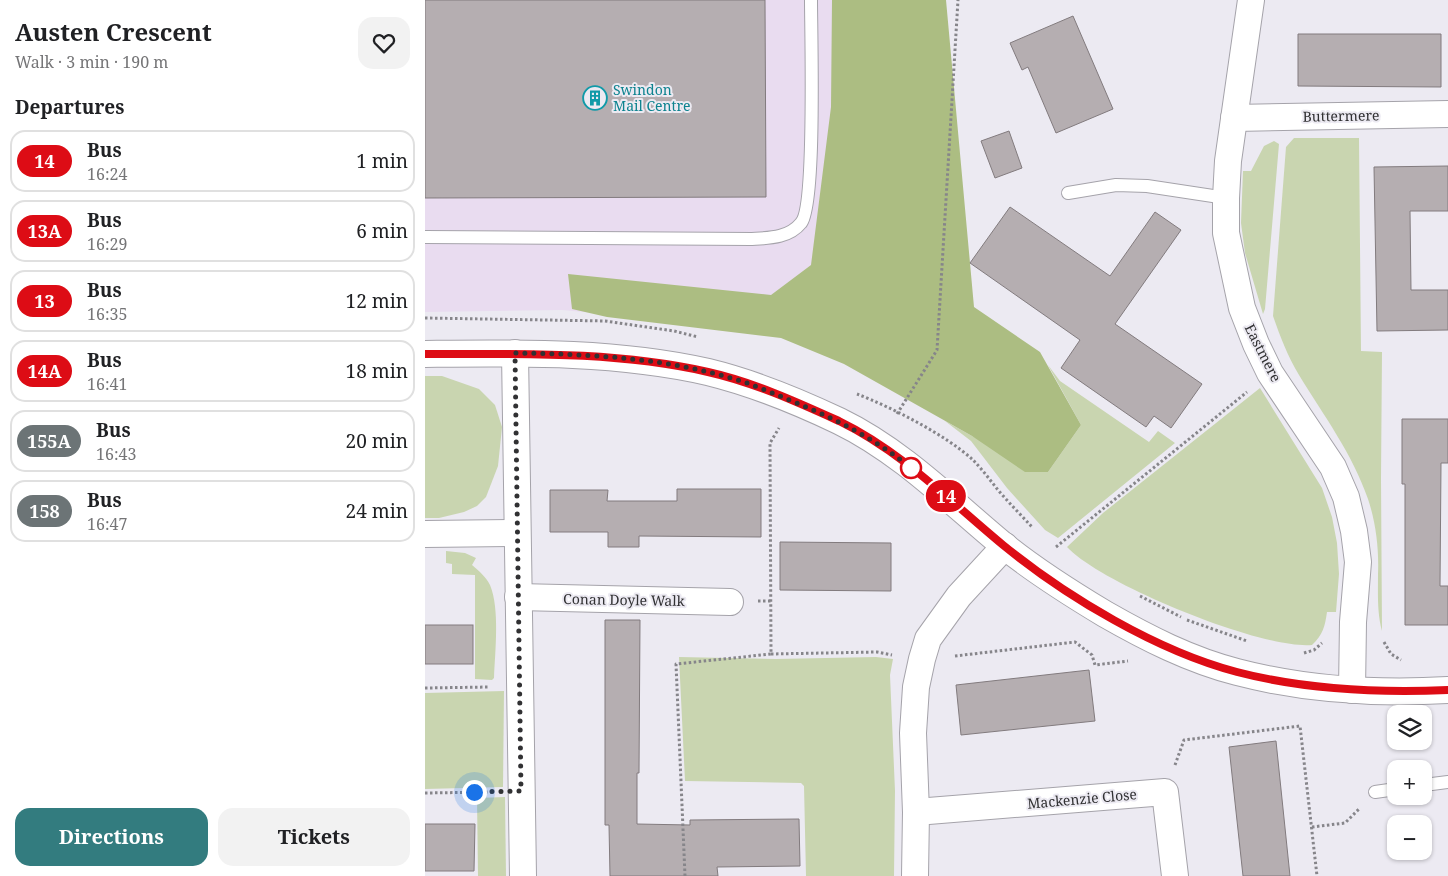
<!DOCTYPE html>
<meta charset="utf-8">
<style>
:root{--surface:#fff;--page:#f2f2f2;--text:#202124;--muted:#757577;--line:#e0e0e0;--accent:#337c7f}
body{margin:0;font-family:"Noto Serif",serif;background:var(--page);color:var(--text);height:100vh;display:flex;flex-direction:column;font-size:19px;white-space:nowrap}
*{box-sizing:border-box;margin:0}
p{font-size:16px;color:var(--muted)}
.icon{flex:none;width:28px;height:28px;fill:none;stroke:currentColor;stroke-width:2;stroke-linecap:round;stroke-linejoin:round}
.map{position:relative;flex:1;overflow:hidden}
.side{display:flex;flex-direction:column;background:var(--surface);width:425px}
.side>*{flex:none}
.badge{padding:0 10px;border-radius:16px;font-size:18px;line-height:32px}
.tools{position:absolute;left:962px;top:705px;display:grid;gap:10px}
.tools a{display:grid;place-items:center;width:45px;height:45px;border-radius:10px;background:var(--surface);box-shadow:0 1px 4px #0004;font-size:25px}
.you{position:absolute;width:25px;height:25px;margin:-12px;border:4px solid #fff;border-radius:50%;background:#1a73e8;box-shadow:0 0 0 8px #1a73e833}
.map>.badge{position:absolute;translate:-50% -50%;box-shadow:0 0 0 2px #fff}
h2{padding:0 15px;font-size:19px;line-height:45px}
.round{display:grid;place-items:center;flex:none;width:52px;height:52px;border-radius:15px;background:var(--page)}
.summary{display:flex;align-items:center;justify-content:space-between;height:85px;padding:0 15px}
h1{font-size:24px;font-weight:700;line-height:38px}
.cta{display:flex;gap:10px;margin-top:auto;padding:10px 15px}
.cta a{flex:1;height:58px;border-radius:15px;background:var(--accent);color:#fff;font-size:20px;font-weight:700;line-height:58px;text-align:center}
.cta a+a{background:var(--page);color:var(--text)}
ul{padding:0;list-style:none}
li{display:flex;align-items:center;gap:15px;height:62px;margin:0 10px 8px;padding:0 5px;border:2px solid var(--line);border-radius:15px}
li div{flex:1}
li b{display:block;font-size:19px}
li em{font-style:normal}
li .badge{min-width:55px;font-weight:700;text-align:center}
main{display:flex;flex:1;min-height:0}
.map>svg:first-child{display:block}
.industrial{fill:#e9dcf0}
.green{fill:#c9d5b0}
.forest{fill:#acbd82}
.building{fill:#b5aeb1;stroke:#827b7e}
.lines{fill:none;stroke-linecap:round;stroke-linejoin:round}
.service-casing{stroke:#a5a3aa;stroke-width:14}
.minor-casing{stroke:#a5a3aa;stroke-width:28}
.path{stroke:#86858a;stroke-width:3;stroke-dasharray:2.5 2.5;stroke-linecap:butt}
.service{stroke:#fff;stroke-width:12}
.minor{stroke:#fff;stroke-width:26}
.line-casing{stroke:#fff;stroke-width:11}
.line{stroke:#dd0c15;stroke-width:8}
.walk{stroke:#313133;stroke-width:5;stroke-dasharray:0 9}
.stop-dot{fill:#fff;stroke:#dd0c15;stroke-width:2.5}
.labels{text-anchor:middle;stroke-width:4;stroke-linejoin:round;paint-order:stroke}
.culture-label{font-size:14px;fill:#0d838f;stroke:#eceaf2;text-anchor:start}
.street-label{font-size:14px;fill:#313133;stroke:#eceaf2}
</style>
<main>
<section class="side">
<div class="summary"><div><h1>Austen Crescent</h1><p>Walk · 3 min · 190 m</p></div><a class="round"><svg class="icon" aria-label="heart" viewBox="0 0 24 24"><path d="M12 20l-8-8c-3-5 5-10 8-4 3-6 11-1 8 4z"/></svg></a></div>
<h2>Departures</h2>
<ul>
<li><span class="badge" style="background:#dd0c15;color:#fff">14</span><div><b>Bus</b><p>16:24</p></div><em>1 min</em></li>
<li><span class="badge" style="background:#dd0c15;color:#fff">13A</span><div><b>Bus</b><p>16:29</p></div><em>6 min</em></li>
<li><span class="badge" style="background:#dd0c15;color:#fff">13</span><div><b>Bus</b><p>16:35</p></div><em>12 min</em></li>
<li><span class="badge" style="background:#dd0c15;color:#fff">14A</span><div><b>Bus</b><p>16:41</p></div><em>18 min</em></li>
<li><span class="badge" style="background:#6c7476;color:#fff">155A</span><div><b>Bus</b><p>16:43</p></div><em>20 min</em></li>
<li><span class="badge" style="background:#6c7476;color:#fff">158</span><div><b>Bus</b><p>16:47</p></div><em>24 min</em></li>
</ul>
<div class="cta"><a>Directions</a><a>Tickets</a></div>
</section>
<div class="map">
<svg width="1023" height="876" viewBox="0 0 1023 876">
<rect width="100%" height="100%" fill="#eceaf2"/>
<polygon class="industrial" points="0,0 427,0 407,303 191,315 137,310 0,312"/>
<g class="green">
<path d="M869 138H934L936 351 957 352 956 478 957 631C952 612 953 594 953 574 954 549 951 523 943 499 927 453 899 416 874 375 863 357 855 336 848 316L861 147Z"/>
<polygon points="849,141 854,144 840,309 838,314 820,253 816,223 818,171 826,171 839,146"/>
<polygon points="623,365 635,381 724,442 733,431 750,443 633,538 620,530 582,488 546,441 520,421 547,436 623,472 656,425"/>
<polygon points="0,376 17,376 54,389 70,405 77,427 73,466 61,497 52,506 39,512 14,518 0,518"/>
<path d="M835 388 897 488 907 517 912 543 914 574 911 612H902C900 626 898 635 887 645 838 650 676 584 642 547L678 513Z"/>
<path d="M21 551 40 553 51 558 47 565C54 571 61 577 65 585 75 609 70 652 69 678L67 680 50 679V575L27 574V564L21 563Z"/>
<polygon points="254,657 351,659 451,657 468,659 465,675 470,791 469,876 381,876 379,786 376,783 260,781"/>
<polygon points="79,691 78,787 0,789 0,693"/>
<polygon points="80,797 81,876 53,876 52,798"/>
</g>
<polygon class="forest" points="407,0 521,0 549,307 615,352 656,425 623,472 600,472 547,436 419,364 356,338 182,317 147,309 143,274 346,295 386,265 406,107"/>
<g class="building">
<polygon points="0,0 340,0 341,197 0,198"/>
<polygon points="648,16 688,109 631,133 603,67 597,70 585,43"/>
<polygon points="873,34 1016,34 1016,87 873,86"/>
<polygon points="584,131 597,168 570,178 556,141"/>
<polygon points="1023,166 1023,211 985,211 986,290 1023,290 1023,330 952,331 949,167"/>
<polygon points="585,207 685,276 730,212 756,230 690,324 777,384 746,428 729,416 721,427 636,368 655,340 545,263"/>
<polygon points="977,419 1023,419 1023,463 1016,463 1015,586 1023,586 1023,625 980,625 980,484 977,484"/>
<polygon points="252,489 336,489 336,537 214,536 214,547 183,547 183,532 125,532 125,490 183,490 182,501 252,501"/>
<polygon points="355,542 466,543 466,591 355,590"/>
<polygon points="180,620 215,620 214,773 212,773 212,824 265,825 265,820 374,819 375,866 292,867 293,876 185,876 184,825 180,825"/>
<rect x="0" y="625" width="48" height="39"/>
<polygon points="664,670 670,721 536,735 531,685"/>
<polygon points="851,741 865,876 818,876 804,747"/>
<polygon points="0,824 50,824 49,871 0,871"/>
</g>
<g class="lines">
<g class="service-casing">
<g id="service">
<polyline points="643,193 691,185 722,186 801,198"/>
<path d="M0 237 327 239C344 238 364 238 376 223 391 206 386 33 386 0"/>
<polyline points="999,785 1023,782"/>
<polyline points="950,792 971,789"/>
</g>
</g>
<g class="minor-casing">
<g id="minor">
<polyline points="826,0 803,161 801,198 801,233 817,308 831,344 845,373 908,467 921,497 929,531 933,562 928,622 927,690"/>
<polyline points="809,118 1023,114"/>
<polyline points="90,353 98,876"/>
<path d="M0 354C95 353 190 351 283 372 328 383 372 401 414 421 476 451 526 502 578 545 610 571 645 593 680 614 722 638 765 660 812 672 881 690 953 694 1023 690"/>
<polyline points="0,534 92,533"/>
<polyline points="93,597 305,602"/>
<polyline points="491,812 740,792 750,876"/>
<polyline points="490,876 491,812 488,733 491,687 497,659 503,639 534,596 580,546"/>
</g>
</g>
<g class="path">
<polyline points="0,318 180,321 249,331 273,337"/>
<path d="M432 394C466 407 521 435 548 460 557 469 565 480 573 490 584 503 596 515 607 527"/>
<polyline points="472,414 512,350 533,0"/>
<polyline points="631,547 822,392"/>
<polyline points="715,596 756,617"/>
<polyline points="333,601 346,601"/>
<polyline points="762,620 822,641"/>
<polyline points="959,642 966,654 976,660"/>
<polyline points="879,653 889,650 897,643"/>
<polyline points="346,654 452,652 467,655"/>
<polyline points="530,656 650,642 667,655 670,665 703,661"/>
<polyline points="0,688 64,687"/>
<polyline points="750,765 759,740 875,726 892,876"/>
<polyline points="0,793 68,792"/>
<polyline points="887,827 920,823 934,809"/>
<polyline points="260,876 251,664 346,654 345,443 354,428"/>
</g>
<use href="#service" class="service"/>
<use href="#minor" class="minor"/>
</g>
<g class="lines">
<g class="line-casing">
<path id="line" d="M0 354C95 354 190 351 283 372 328 382 372 402 414 421 476 451 526 502 578 545 642 597 732 651 812 672 881 690 953 693 1023 690"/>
</g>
<use href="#line" class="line"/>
<path class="walk" d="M49 792 96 791 90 353C166 354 245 358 319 382 339 389 359 398 379 406 419 423 456 443 490 471L486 468"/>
</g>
<defs>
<g id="building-ring" transform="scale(1.25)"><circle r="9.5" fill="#eceaf2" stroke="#0f9aa8" stroke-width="1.5"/><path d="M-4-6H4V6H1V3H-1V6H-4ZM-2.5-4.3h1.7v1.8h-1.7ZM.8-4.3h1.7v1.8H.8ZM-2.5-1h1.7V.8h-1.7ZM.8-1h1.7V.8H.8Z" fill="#0f9aa8"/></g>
</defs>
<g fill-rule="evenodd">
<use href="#building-ring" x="170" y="98"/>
</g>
<circle class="stop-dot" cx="486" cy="468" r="10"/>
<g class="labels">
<g class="culture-label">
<text x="188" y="95">Swindon<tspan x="188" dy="16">Mail Centre</tspan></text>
</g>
<g class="street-label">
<text transform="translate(916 116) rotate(-1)" y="5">Buttermere</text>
<text transform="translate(838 353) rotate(63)" y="5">Eastmere</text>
<text transform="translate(199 600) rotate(1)" y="5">Conan Doyle Walk</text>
<text transform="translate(657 799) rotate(-5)" y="5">Mackenzie Close</text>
</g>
</g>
</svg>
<div class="tools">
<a><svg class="icon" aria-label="layers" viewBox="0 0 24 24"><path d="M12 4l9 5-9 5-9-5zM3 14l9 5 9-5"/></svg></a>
<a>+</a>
<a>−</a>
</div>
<div class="you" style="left:49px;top:792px"></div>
<b class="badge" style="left:521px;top:496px;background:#dd0c15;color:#fff">14</b>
</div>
</main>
